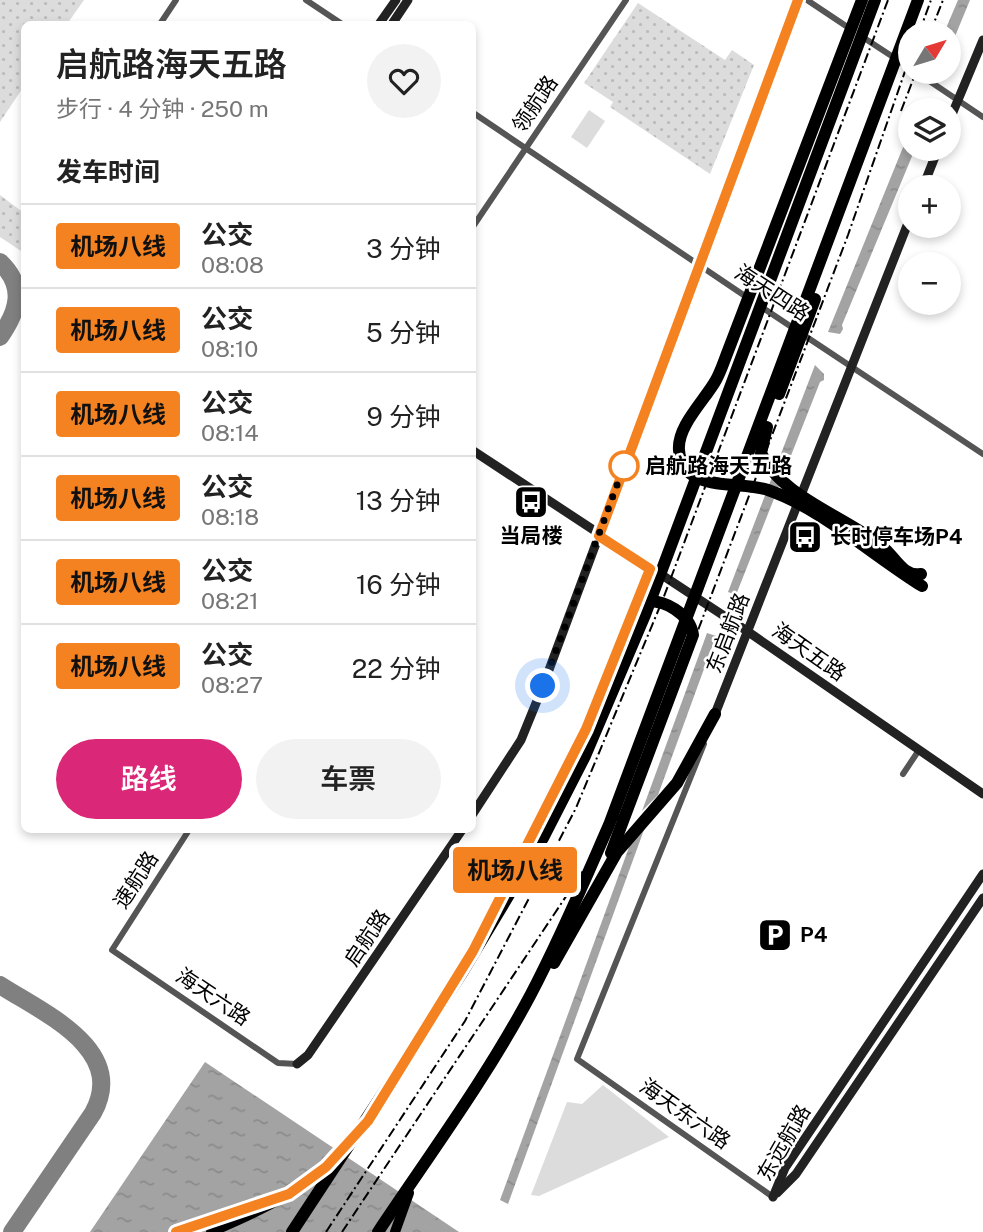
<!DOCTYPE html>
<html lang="zh">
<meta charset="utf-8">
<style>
:root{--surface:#fff;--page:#f2f2f2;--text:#222;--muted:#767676;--line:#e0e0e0;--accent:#db2777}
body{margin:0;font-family:"Public Sans","Noto Sans SC",sans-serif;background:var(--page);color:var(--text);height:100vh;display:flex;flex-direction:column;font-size:26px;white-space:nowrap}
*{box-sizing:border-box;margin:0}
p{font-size:23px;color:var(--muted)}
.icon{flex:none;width:38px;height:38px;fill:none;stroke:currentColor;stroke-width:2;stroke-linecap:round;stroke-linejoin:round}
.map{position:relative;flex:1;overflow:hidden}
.details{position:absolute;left:21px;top:21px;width:455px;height:812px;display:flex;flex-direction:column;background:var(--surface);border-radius:10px;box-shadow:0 4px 10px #0003}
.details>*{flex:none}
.badge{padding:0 14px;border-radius:5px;font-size:24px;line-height:46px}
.needle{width:46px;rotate:52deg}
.tools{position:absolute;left:898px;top:21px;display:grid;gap:14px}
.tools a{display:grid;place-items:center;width:63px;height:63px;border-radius:50%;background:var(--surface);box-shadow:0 4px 10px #0003;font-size:35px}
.you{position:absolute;width:35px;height:35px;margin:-18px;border:5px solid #fff;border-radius:50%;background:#1a73e8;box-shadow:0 0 0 10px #1a73e833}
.map>.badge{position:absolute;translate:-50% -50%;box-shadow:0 0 0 4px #fff}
h2{padding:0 35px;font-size:26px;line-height:63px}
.round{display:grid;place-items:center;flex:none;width:74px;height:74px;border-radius:37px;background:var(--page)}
.summary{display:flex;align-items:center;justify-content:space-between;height:119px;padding:0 35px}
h1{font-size:33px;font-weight:600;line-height:52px}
.action{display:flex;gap:14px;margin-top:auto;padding:14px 35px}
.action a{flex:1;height:80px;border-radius:42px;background:var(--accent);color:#fff;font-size:28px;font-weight:600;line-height:80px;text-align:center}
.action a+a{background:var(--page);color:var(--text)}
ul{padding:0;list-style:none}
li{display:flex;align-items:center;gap:21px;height:84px;padding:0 35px;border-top:2px solid var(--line)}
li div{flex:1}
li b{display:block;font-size:26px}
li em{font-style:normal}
li .badge{min-width:77px;font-weight:700;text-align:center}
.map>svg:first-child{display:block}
.grass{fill:url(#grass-dots)}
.park{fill:#dcdcdc}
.water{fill:url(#water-ripples)}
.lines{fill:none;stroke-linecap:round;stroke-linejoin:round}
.taxiway{stroke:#808080;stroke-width:18}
.street{stroke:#555;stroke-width:6}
.secondary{stroke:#222;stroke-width:9}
.primary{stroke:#000;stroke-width:10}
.highway{stroke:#000;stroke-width:12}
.rail{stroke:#000;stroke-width:2;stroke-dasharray:10 3.5 2 3.5;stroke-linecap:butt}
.line-casing{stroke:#fff;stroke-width:16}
.line{stroke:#f58220;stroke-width:10}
.walk{stroke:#000;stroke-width:7;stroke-dasharray:0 12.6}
.stop-dot{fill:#fff;stroke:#f58220;stroke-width:3.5}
.labels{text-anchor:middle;stroke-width:5;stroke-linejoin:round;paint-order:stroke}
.street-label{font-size:21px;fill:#000;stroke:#fff}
.stop-label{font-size:21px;font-weight:bold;fill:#000;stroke:#fff;text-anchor:start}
.poi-label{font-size:21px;font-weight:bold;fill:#000;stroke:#fff;text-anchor:start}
</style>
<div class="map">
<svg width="983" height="1232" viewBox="0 0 983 1232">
<defs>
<pattern id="grass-dots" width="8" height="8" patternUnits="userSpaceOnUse" patternTransform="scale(1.75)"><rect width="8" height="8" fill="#dcdcdc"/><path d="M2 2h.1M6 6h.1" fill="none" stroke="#bbb" stroke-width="1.8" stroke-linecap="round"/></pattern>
<pattern id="water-ripples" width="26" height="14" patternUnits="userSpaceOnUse" patternTransform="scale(1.75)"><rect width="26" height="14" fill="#a3a3a3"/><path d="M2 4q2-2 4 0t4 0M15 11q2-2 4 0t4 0" fill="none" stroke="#8b8b8b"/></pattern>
</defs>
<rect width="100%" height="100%" fill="#fff"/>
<g class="grass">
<polygon points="0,0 84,0 67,24 24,24 24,86 0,122"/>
<polygon points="638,3 725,60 732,50 754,65 710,174 610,107 613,102 584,83"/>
<polygon points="0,195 24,213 24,253 0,237"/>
</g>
<g class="park">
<polygon points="589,110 605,121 587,148 571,137"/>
<polygon points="603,1085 669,1137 539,1196 531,1195 567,1102 582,1104"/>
</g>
<g class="water">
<polygon points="958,0 970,0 949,51 948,33 944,33"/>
<polygon points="910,130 910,149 915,149 842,325 843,329 840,334 828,332"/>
<polygon points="815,365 824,374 824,380 820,382 736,595 728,592"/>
<polygon points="707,633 716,636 658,795 642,811"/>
<polygon points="645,827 508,1204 500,1200 632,839"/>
<polygon points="205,1062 459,1232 90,1232"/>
</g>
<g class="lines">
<g class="taxiway">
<path d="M0 262C26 287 18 311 0 337"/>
<path d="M0 985C43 1013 128 1049 93 1113L12 1232"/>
</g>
<g class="street">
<polyline points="306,0 342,24"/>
<polyline points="807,0 852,30"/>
<polyline points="160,24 176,0"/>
<polyline points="861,36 910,68"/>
<polyline points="916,72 983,117"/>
<polyline points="472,112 748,298"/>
<polyline points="472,228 626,0"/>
<polyline points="760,306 983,454"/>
<polyline points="704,744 577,1059 773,1197"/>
<polyline points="903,774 919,750"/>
<polyline points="189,830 112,950 278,1063 297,1064"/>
</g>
<g class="secondary">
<polyline points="379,24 396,0"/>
<polyline points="392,24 408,0"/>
<polyline points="948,124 983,40"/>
<polyline points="923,187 938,149"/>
<polyline points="472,450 747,631 983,794"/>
<polyline points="715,714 910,218"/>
<polyline points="472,815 521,740 543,686 798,0"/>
<polyline points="297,1064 308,1055 462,830"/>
<polyline points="777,1193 796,1174 983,898"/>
<polyline points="773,1197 785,1168 983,874"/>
</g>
<g class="primary">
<polyline points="176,1232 259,1206"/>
<path d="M211 1232C258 1212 305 1191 339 1153"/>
<polyline points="395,1232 409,1193"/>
</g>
<g class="highway">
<path d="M862 0 728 351C724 361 721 371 716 380 705 400 677 426 679 450 682 494 739 480 768 490 819 507 875 557 922 586"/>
<polyline points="779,394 815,299"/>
<path d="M767 427 761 453C782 499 850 517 887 551 897 561 905 577 921 574"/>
<path d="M611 853 693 635C690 614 664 598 643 602"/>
<polyline points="508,882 586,729 650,569"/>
<polyline points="554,963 617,852 677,783 715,714"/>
<polyline points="292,1232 462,973 543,838 585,756 645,615 875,0"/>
<path d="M378 1232C430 1154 487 1077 531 994 560 939 584 882 609 825L918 0"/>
</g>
<g class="rail">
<polyline points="919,33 931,0"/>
<polyline points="930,33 943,0"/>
<polyline points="901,111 916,72"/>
<polyline points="326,1232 465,1021 576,808 663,599 888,0"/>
<polyline points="342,1232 621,814 648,762 848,235 910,57"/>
</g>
</g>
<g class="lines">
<g class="line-casing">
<polyline id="line" points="176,1232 289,1194 326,1167 368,1121 473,951 586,729 650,569 599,536 798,0"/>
</g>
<use href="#line" class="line"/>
<polyline class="walk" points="543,686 624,466"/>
</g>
<defs>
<g id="bus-square" transform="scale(1.75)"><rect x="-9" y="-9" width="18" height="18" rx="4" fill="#000" stroke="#fff"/><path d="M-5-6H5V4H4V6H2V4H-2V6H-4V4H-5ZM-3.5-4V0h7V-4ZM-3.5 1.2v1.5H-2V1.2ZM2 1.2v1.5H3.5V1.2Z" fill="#fff"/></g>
<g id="parking-square" transform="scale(1.75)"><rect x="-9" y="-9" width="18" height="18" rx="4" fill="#000" stroke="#fff"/><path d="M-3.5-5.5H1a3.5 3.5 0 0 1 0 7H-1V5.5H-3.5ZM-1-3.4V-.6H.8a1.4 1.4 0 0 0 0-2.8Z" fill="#fff"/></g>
</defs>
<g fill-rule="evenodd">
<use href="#bus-square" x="531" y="502"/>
<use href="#bus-square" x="805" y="537"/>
<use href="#parking-square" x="775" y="935"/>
</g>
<circle class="stop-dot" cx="624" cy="466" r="14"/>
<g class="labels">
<g class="street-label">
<text transform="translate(535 104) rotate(-56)" y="7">领航路</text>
<text transform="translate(772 293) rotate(33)" y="7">海天四路</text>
<text transform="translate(728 633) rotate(-69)" y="7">东启航路</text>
<text transform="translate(809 652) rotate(35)" y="7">海天五路</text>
<text transform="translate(136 880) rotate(-57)" y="7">速航路</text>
<text transform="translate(367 938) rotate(-56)" y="7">启航路</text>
<text transform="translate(213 997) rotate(34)" y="7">海天六路</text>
<text transform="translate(685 1114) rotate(35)" y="7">海天东六路</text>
<text transform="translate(784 1143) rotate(-60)" y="7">东远航路</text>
</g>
<g class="stop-label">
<text x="645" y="473">启航路海天五路</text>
</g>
<g class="poi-label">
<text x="531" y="543" text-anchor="middle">当局楼</text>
<text x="830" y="544">长时停车场P4</text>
<text x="800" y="942">P4</text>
</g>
</g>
</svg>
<div class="tools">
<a><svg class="needle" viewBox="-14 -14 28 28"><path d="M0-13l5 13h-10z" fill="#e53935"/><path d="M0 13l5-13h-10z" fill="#767676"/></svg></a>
<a><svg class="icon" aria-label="layers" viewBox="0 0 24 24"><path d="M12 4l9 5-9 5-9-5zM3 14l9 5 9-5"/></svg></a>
<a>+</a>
<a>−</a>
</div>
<div class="you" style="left:543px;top:686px"></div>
<b class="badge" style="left:515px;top:870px;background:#f58220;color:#111">机场八线</b>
<section class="details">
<div class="summary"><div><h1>启航路海天五路</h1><p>步行 · 4 分钟 · 250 m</p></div><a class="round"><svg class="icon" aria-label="heart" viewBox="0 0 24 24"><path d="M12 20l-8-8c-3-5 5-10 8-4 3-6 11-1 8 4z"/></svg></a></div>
<h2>发车时间</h2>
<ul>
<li><span class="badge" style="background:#f58220;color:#111">机场八线</span><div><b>公交</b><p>08:08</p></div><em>3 分钟</em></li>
<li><span class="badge" style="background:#f58220;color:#111">机场八线</span><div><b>公交</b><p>08:10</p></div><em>5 分钟</em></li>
<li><span class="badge" style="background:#f58220;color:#111">机场八线</span><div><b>公交</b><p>08:14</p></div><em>9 分钟</em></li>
<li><span class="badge" style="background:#f58220;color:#111">机场八线</span><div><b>公交</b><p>08:18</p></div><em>13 分钟</em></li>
<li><span class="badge" style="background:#f58220;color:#111">机场八线</span><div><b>公交</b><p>08:21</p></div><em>16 分钟</em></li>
<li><span class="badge" style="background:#f58220;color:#111">机场八线</span><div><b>公交</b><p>08:27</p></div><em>22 分钟</em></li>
</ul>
<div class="action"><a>路线</a><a>车票</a></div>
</section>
</div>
